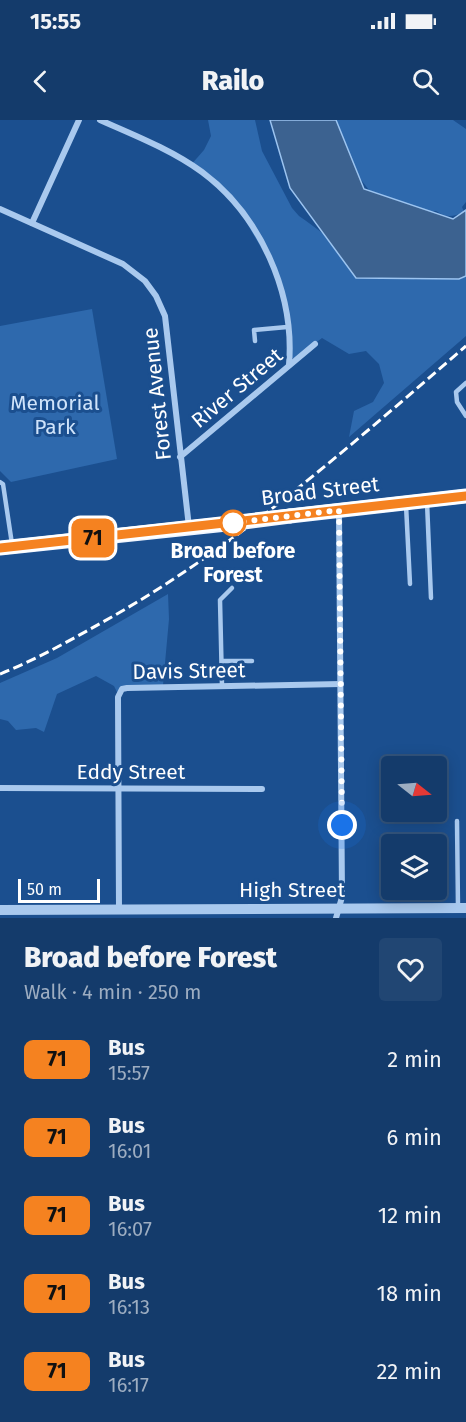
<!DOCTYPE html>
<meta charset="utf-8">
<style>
:root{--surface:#143b6b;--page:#214673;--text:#f1f3f6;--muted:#9dadc1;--line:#33557e}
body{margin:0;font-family:"Fira Sans",sans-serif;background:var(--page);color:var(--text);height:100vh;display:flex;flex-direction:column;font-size:22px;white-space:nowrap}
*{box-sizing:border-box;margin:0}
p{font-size:20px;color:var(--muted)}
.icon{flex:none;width:33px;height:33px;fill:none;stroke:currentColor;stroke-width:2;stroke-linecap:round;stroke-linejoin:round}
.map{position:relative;height:798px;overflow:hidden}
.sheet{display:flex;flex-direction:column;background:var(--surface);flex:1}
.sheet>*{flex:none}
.badge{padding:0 12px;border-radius:9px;font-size:21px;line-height:39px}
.needle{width:39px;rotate:107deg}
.buttons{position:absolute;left:381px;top:636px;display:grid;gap:12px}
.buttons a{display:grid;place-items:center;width:66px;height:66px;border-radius:6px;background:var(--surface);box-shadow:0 3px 15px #0003,0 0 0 2px var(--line);font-size:30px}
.scale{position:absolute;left:18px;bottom:15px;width:82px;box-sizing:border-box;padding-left:6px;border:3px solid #fff;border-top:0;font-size:16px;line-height:21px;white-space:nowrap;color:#fff;-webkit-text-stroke:4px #1b4f8f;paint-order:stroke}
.you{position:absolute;width:30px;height:30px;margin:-15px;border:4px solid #fff;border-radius:50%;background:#1a73e8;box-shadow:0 0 0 9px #1a73e833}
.map>.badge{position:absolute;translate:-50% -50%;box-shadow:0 0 0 3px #fff}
.round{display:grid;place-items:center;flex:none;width:63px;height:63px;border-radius:6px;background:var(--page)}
.headline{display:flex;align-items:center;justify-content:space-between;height:102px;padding:0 24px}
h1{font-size:28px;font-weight:800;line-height:45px}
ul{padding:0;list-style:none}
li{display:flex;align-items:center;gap:18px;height:78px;padding:0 24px}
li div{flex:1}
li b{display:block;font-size:22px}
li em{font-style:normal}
li .badge{min-width:66px;font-weight:700;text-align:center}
.status{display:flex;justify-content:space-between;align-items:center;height:42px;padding:0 30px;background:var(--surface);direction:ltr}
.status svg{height:16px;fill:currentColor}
header{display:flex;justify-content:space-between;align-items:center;height:78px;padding:0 24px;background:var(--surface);font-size:27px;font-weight:800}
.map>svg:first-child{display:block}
.green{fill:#2e69ad}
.water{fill:#3c6290;stroke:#9cc4f0;stroke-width:1.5}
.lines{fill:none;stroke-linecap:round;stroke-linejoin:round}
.service{stroke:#a9c9ee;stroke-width:4.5}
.minor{stroke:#a9c9ee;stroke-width:6}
.tertiary{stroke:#a9c9ee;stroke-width:10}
.primary{stroke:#f0f6ff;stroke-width:15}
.rail{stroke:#fff;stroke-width:3;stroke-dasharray:10 4.5;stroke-linecap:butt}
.primary-bridge{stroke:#f0f6ff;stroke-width:15}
.line-casing{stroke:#fff;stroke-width:14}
.line{stroke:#f58220;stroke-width:9}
.walk{stroke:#fff;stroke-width:6;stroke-dasharray:0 10.8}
.stop-dot{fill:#fff;stroke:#f58220;stroke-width:3}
.labels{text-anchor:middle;stroke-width:6;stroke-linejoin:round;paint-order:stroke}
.street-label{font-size:21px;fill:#fff;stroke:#1b4f8f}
.park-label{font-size:21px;fill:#cfe3fa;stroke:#1b4f8f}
.stop-label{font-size:21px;font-weight:bold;fill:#fff;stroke:#1b4f8f}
</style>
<div class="status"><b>15:55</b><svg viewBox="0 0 49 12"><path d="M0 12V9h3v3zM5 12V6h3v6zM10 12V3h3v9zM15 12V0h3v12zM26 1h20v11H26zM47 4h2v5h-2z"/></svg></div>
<header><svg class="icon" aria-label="back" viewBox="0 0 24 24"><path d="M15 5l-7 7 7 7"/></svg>Railo<svg class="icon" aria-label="search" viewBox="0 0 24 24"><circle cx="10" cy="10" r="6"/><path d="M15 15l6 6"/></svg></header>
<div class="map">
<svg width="466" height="798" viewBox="0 0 466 798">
<rect width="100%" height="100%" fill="#1b4f8f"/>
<g class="green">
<path d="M208 0H255L262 31 292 88 299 96C329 117 374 155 411 159 430 160 448 155 466 151V216L349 317 354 291 373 282 384 263 379 244 366 231 349 234 322 218 296 238H292V223L274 150 238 88 222 67 190 46 204 30 211 16Z"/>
<path d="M328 0H453L466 9V82L462 87 464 92C452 97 447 98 436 91 424 93 400 92 389 88 370 80 334 20 328 0Z"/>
<polygon points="92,189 117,339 11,362 0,351 0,206"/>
<polygon points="168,474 169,499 163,565 117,572 114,566 96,556 57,574 44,612 36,608 16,610 8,601 0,599 0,563 57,538"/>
</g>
<polygon class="water" points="270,0 336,0 364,69 453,99 466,90 466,156 459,159 356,158 290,68"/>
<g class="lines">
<g class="service">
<polyline points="255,221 254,210 287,207"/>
<polyline points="466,263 456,272 457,282 466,296"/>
<polyline points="0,362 3,364 12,424"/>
<polyline points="427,382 431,478"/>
<polyline points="406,385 410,464"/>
<polyline points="222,541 252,541"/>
<polyline points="222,566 220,480 232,468"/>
<polyline points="457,701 458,788"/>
</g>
<g class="minor">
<path d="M100 0C134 15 172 30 202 52 260 95 295 173 289 245"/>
<polyline points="0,89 123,144 145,161 156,176 165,196 189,407"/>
<polyline points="32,103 79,0"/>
<polyline points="180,337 315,224"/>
<polyline points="0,668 262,669"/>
<polyline points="119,789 118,577 122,569 127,568 341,564"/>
<polyline points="336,798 342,777 339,391"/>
</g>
<polyline class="tertiary" points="0,790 466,788"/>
<g class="primary">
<polyline points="290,396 466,376"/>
<polyline points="0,428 236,403"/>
</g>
<path class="rail" d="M0 554C35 540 69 521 101 503 236 428 350 326 466 226"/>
<polyline class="primary-bridge" points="236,403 290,396"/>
</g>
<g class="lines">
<g class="line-casing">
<polyline id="line" points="0,428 466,376"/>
</g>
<use href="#line" class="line"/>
<polyline class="walk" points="233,403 339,390 342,705"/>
</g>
<circle class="stop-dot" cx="233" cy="403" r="12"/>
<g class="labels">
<g class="street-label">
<text transform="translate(237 268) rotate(-40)" y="7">River Street</text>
<text transform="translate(157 274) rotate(-96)" y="7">Forest Avenue</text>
<text transform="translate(320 371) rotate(-7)" y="7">Broad Street</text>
<text transform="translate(189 551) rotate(-1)" y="7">Davis Street</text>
<text x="131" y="659">Eddy Street</text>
<text x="292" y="777">High Street</text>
</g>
<g class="park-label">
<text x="55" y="290">Memorial<tspan x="55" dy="24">Park</tspan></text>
</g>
<g class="stop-label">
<text x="233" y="438">Broad before<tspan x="233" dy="24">Forest</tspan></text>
</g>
</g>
</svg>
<div class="buttons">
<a><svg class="needle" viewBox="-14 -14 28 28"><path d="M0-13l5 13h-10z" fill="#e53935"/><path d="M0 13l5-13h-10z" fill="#9dadc1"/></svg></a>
<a><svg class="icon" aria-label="layers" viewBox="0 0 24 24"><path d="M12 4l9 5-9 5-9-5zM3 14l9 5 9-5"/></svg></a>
</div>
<div class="scale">50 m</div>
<div class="you" style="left:342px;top:705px"></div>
<b class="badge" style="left:93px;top:418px;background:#f58220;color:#111">71</b>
</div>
<section class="sheet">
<div class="headline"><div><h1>Broad before Forest</h1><p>Walk · 4 min · 250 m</p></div><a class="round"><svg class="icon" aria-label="heart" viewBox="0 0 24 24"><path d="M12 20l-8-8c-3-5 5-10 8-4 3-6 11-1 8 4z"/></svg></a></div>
<ul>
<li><span class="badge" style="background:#f58220;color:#111">71</span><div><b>Bus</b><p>15:57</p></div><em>2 min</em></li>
<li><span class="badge" style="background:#f58220;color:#111">71</span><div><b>Bus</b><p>16:01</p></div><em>6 min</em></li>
<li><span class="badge" style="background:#f58220;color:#111">71</span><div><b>Bus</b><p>16:07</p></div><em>12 min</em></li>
<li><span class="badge" style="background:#f58220;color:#111">71</span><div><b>Bus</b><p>16:13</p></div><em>18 min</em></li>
<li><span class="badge" style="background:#f58220;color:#111">71</span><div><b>Bus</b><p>16:17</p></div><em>22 min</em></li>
</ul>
</section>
